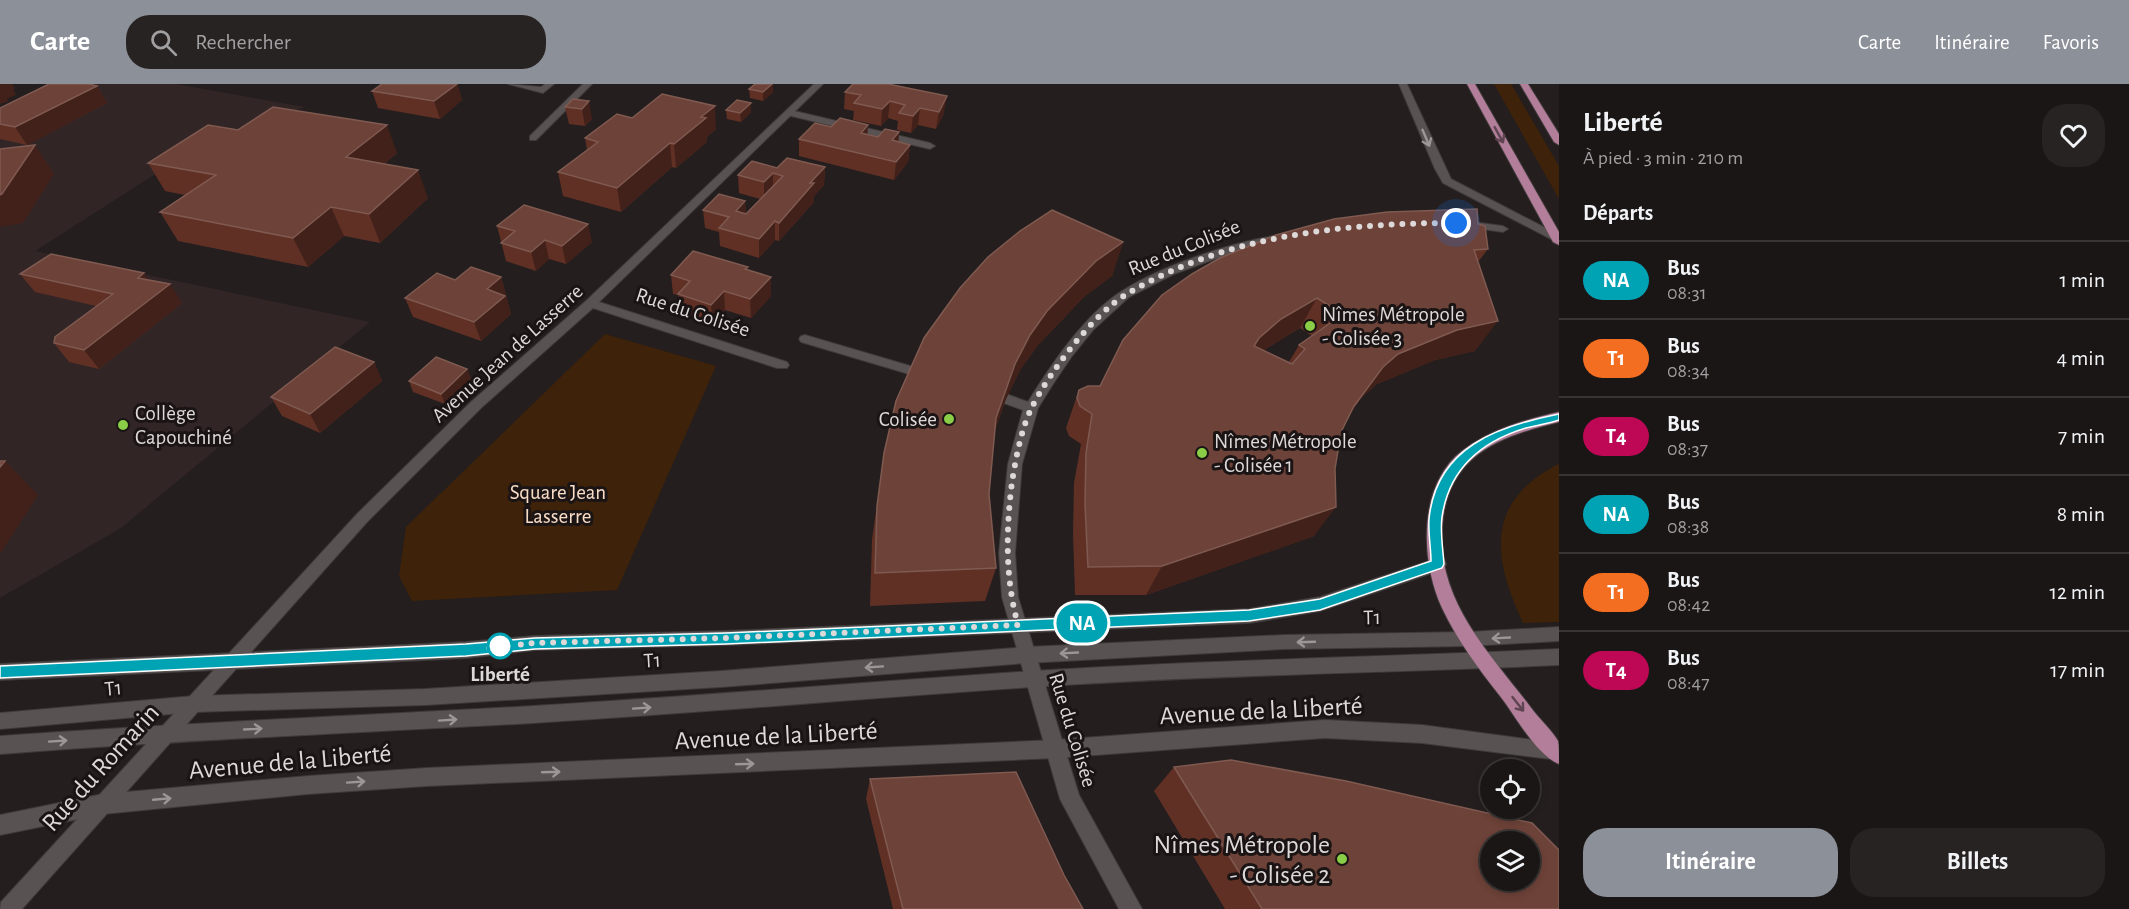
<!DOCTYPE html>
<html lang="fr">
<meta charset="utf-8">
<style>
:root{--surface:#1b1616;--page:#282323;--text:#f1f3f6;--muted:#a09fa1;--line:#393535;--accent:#8c9099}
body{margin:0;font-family:"Alegreya Sans",sans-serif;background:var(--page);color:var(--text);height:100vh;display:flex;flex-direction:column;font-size:22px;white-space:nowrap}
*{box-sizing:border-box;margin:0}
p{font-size:20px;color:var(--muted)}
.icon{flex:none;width:33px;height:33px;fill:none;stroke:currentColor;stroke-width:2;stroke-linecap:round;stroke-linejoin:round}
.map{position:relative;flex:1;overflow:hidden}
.panel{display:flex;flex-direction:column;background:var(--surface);width:570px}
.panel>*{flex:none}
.badge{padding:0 12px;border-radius:20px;font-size:21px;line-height:39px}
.fabs{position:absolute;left:1480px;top:675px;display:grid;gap:12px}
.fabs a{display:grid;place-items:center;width:60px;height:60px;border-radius:50%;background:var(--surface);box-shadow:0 3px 9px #0003,0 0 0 2px var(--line);font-size:30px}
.you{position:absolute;width:30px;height:30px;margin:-15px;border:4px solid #fff;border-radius:50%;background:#1a73e8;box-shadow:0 0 0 9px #1a73e833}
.map>.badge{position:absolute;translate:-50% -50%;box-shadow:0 0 0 3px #fff}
h2{padding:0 24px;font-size:22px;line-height:54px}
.round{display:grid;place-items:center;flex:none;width:63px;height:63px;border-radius:24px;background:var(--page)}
.headline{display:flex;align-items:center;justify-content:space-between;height:102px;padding:0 24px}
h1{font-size:28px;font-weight:700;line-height:45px}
.button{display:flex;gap:12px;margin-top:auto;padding:12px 24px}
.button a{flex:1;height:69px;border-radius:24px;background:var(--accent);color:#fff;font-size:24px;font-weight:700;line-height:69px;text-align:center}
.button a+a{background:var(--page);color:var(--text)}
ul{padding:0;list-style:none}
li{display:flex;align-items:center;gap:18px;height:78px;padding:0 24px;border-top:2px solid var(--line)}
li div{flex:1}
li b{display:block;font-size:22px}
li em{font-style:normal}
li .badge{min-width:66px;font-weight:700;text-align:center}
header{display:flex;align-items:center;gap:36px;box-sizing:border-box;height:84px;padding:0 30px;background:var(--accent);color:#fff}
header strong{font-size:28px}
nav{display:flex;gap:33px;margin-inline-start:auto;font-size:21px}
.search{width:420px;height:54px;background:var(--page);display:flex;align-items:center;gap:15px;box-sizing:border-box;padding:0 21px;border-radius:24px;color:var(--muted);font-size:22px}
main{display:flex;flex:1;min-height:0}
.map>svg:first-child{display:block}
.built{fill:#322526}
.green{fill:#3e220a}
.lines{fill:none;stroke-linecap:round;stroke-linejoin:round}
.service-casing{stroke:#3f3a3a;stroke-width:2}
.pedestrian-casing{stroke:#3f3a3a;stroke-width:2}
.minor-casing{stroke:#3f3a3a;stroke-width:2}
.secondary-casing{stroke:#3f3a3a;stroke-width:2}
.primary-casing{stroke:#3f3a3a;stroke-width:2}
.service{fill:#595253;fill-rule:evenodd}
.pedestrian{fill:#595253;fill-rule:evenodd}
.minor{fill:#595253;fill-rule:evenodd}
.secondary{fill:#595253;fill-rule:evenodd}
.primary{fill:#b37e9a;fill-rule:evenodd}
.wall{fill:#603025;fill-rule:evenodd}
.shaded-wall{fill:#42211a}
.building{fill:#6d4238;stroke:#7f5a51;stroke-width:1.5;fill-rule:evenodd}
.oneway{stroke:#5f4451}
.oneway2{stroke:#9c9696}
.line{fill:#00a3b4;stroke:#fff;stroke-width:1.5}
.walk{stroke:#ded9d9;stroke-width:6;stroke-dasharray:0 10.8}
.poi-dot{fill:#8ace47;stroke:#1b1415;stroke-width:2}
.stop-dot{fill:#fff;stroke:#00a3b4;stroke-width:3}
.labels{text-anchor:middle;stroke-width:6;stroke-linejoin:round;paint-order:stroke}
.street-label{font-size:21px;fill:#ded9d9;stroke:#1b1415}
.poi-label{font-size:21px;fill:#ded9d9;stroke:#1b1415;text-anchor:start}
.park-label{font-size:21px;fill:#f9dcc6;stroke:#1b1415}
.stop-label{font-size:21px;font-weight:bold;fill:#ded9d9;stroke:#1b1415}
.near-street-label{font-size:26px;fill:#ded9d9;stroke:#1b1415}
.near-poi-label{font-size:26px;fill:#ded9d9;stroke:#1b1415;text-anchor:end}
</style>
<header>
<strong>Carte</strong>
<div class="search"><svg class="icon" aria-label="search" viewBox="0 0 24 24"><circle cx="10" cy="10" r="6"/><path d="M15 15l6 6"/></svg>Rechercher</div>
<nav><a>Carte</a><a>Itinéraire</a><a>Favoris</a></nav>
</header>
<main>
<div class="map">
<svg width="1559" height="825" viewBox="0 0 1559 825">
<rect width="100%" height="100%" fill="#241e1e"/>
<polygon class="built" points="70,0 176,0 305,23 212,54 35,167 370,238 121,444 0,514 0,32"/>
<g class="green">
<polygon points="1494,0 1511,0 1559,82 1559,115"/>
<polygon points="605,250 716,282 617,506 412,517 399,492 406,443"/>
<path d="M1559 380V538L1523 539C1492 473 1485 417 1559 380Z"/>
</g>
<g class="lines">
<g class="service-casing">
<g id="service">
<polygon points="508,0 541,3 545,0 554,0 543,9"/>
<polygon points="583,0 592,0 536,56 530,56 530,52"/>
<polygon points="790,26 930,59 935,62 930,65 787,31 787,27"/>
<polygon points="1559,543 1559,557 1469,562 1284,565 1027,579 721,603 425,621 194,628 0,645 0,629 194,612 425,605 721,587 1027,563 1284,551 1469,548"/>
<path d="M1559 565V581C1384 589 1209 591 1034 603 867 614 700 629 533 639 355 649 177 656 0 670V652C177 639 355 632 533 622 700 612 867 598 1034 587 1209 576 1384 573 1559 565Z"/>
</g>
</g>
<g class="pedestrian-casing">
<g id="pedestrian">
<polygon points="1465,137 1503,142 1508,145 1503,148 1461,142 1460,140"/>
<path d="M1280 151 1286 154 1284 156 1250 162 1174 190 1129 213 1093 246 1072 272 1053 300 1038 324 1022 380 1015 469 1018 513 1079 711 1142 825H1119L1060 715 1002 513 999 469 1008 380 1023 326 1001 318 999 315 1006 310 1028 318C1051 281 1084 231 1122 207 1163 181 1232 158 1280 151Z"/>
<polygon points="805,251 924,286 926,289 919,293 801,258 799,255 801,252"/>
</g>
</g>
<g class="minor-casing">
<g id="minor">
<polygon points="814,0 823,0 599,218 787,278 789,281 787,284 777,284 593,224 481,324 367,438 22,825 0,825 1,818 357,430 471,318 587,216"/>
<polygon points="1399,0 1407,0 1451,95 1559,151 1559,157 1553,156 1443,99 1435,85"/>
</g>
</g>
<g class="secondary-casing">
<g id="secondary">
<polygon points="1438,474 1444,475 1446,480 1444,485 1320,527 1249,539 726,561 535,566 466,574 0,596 0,580 466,558 535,552 726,547 1249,525 1320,513"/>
<polygon points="1325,636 1422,641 1556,659 1559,660 1559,676 1422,659 1325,654 1055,674 427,702 308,710 103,730 0,751 0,731 103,710 308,692 427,684 1055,656"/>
</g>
</g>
<g class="primary-casing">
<g id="primary">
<polygon points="1467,0 1475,0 1559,148 1559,161 1553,158"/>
<polygon points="1520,0 1528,0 1559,50 1559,61 1554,58"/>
<path d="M1559 328V338C1506 351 1455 367 1444 427 1429 510 1487 565 1532 625 1540 636 1552 646 1558 657 1559 663 1559 674 1559 680 1536 671 1515 631 1500 612 1478 584 1457 556 1442 524 1420 477 1418 401 1462 367 1491 345 1525 336 1559 328Z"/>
</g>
</g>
<use href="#service" class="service"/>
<use href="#pedestrian" class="pedestrian"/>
<use href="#minor" class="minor"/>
<use href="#secondary" class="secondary"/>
<use href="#primary" class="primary"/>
</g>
<g class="wall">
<polygon points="380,0 457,0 462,16 440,35 378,24 372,7 381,1"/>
<polygon points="97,2 107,19 27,61 0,55 0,24"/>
<polygon points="749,5 773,8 763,17 750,14"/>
<polygon points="845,8 944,29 936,45 918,41 911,49 897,46 898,37 888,34 881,42 853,36 854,27 844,25"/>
<polygon points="573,15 592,35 585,42 569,40 565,23"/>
<polygon points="751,19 751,28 741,38 727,35 726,26"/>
<polygon points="632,34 716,45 707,53 707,58 676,84 672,83 621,128 563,112 558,88 587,66 585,54"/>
<polygon points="238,46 397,69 384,80 428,114 380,159 344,152 308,183 178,157 160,128 185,111 165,107 148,79"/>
<polygon points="899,48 898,58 910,61 908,78 894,96 799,72 799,55 867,51 878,53"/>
<polygon points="825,83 824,101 814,112 814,118 779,157 775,156 759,174 720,162 719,148 705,144 703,126 745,117 746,130 760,115 739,109 738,91 777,84"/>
<path d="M1478 140 1488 165 1478 178 1475 267 1435 276 1377 300 1362 313 1351 328 1341 348 1314 452 1146 511H1075L1073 449 1074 399 1081 360 1069 352 1066 344 1079 306 1100 302ZM1300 244 1312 252 1299 261 1289 278 1264 266Z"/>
<polygon points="497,142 592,158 566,180 549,175 536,187 506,177"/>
<polygon points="1123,158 1112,192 1085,212 1038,261 1020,286 1006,315 995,346 989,410 996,484 985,517 870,522 872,456 884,369"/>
<polygon points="748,186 771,193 771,212 751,234 725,226 713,239 680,229 678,211 673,210 671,191"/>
<polygon points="20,190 149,196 182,219 99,285 69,278 54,259 96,222 35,208"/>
<polygon points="501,193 511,230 481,257 413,233 405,214 455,196"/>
<polygon points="374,278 382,297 320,349 282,332 271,313"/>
<polygon points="467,285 471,295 445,320 413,308 409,297"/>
<polygon points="1174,683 1559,825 1225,825 1154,707"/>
<polygon points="870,695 1064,791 1083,825 893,825 866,715"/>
</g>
<g class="shaded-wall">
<polygon points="0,0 12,0 15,4 13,5 16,11 7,15 9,17 0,20"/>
<polygon points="457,0 462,16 440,35 434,17"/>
<polygon points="772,0 773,0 773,8 763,17 763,8"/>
<polygon points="97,2 107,19 27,61 15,43"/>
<polygon points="947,12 944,29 936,45 939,28"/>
<polygon points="589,17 592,35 585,42 582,25"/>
<polygon points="890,17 888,34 881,42 882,25"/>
<polygon points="751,19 751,28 741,38 740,29"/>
<polygon points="715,22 716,45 707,53 707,58 676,84 674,60 701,33"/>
<polygon points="920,24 918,41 911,49 913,32"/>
<polygon points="387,41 397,69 357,102 346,73"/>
<polygon points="868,41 867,58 861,49"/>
<polygon points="899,48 898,66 892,56"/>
<polygon points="670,59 672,83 621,128 617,104"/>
<polygon points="35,61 54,90 23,139 0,143 0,111"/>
<polygon points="910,61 908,78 894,96 896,78"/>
<polygon points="825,83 824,101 814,112 814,118 779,157 779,139 810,99"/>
<polygon points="418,86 428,114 380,159 369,130"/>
<polygon points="773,89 773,107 764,116 764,98"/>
<polygon points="745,117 746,136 736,127"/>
<polygon points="331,123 344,152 308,183 293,154"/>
<polygon points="775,137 775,156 759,174 759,155"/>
<polygon points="588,140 592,158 566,180 562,162"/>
<polygon points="545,156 549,175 536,187 531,168"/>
<polygon points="1123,158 1112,192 1085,212 1038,261 1020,286 1006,315 987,368 996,334 1015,280 1030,251 1047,227 1096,177"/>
<polygon points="144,189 156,207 138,194"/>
<polygon points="501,193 511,230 481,257 474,238 487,205"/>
<polygon points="771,193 771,212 751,234 750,215"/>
<polygon points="170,200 182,219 99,285 84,266"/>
<polygon points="724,207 725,226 713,239 711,221"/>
<polygon points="1317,214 1300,244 1265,265 1243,284 1259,254 1281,235"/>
<polygon points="1498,237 1475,267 1435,276 1377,300 1362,313 1334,352 1383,283 1398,270 1457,246"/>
<polygon points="374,278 382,297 320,349 310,330"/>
<polygon points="467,285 471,295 445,320 441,310"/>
<polygon points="5,377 38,411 0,470 0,383"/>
<polygon points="1336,423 1314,452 1146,511 1162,482"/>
</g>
<g class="building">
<polygon points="49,0 89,0 97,2 15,43 0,40 0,24"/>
<polygon points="382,0 457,0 434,17 372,7"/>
<polygon points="755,0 772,0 763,8 749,5"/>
<polygon points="853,0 888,0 947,12 939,28 920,24 913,32 899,29 905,21 890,17 882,25 854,19 861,11 845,8"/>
<polygon points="662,10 715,22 701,33 706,34 674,60 670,59 617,104 558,88 598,58 585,54 617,30 632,34"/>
<polygon points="573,15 589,17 582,25 565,23"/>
<polygon points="737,16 751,19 740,29 726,26"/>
<polygon points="273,23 387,41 346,73 418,86 369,130 331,123 293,154 160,128 216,91 148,79 208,41 238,46"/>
<polygon points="840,34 868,41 861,49 878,53 885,45 899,48 892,56 910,61 896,78 799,55 815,39 831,43"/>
<polygon points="35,61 2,110 0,111 0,65"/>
<polygon points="787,74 825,83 810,99 814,99 779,139 775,137 759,155 719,144 729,133 703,126 719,110 745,117 736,127 746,130 783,92 773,89 764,98 738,91 752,77 777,84"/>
<polygon points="524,121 588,140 562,162 545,156 531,168 501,159 515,147 497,142"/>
<path d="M1477 125 1478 140 1485 142 1488 165 1474 166 1498 237 1457 246 1398 270 1383 283 1354 322 1341 348 1335 385 1336 423 1162 482 1088 483 1085 420 1086 369 1092 330 1080 322 1077 314 1079 306 1088 302H1100L1123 256 1162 211 1192 190 1220 174 1276 151 1334 135 1387 128ZM1317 214 1343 230 1299 261 1305 265 1292 280 1254 262 1259 254 1281 235Z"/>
<polygon points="1052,126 1123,158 1096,177 1047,227 1030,251 1015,280 996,334 989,410 996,484 875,489 877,422 884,369 896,317 924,254 960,204 988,173 1020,147"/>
<polygon points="693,167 748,183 745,185 771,193 750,215 724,207 711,221 678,210 690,197 671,191"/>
<polygon points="51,170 144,189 138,194 170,200 84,266 54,259 55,253 113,210 20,190"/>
<polygon points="471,183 501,193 487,205 505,212 474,238 405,214 437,189 455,196"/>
<polygon points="335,263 374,278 310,330 271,313"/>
<polygon points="436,273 467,285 441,310 409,297"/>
<polygon points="0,377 5,377 0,383"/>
<path d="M1231 676 1346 697 1532 739 1559 766V825H1262L1174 683ZM1491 758H1530V796H1491Z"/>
<polygon points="1016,688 1064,791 1083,825 903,825 870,695"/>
</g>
<defs><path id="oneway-shaft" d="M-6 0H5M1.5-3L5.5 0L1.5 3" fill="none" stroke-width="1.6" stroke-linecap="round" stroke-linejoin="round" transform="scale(1.5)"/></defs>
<g class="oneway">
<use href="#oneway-shaft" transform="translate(1499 51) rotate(61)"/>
<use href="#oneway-shaft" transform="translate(1518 620) rotate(52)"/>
</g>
<g class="oneway2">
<use href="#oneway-shaft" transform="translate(1426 54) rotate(67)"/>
<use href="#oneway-shaft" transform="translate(1501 554) rotate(177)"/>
<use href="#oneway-shaft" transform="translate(1306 558) rotate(178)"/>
<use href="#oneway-shaft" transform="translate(1069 569) rotate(177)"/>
<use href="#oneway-shaft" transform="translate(874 583) rotate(176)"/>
<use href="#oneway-shaft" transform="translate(642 624) rotate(-4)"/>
<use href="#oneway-shaft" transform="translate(448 636) rotate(-4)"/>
<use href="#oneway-shaft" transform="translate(253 645) rotate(-3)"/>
<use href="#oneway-shaft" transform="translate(58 657) rotate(-4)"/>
<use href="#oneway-shaft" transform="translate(745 680) rotate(-2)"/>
<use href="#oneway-shaft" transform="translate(551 688) rotate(-2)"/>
<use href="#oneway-shaft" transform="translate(356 698) rotate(-4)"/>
<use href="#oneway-shaft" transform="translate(162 715) rotate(-5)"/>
</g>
<path class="line" d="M1559 330V336C1551 339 1538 341 1526 344 1480 358 1449 385 1442 433 1440 448 1443 465 1444 480L1442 484 1320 526 1249 537 726 560 535 565 466 572 0 594V582L466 560 535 554 726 549 1249 526 1320 515 1431 477C1431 464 1428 449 1429 435 1436 363 1498 342 1559 330Z"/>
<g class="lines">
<path class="walk" d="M500 562 489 564 535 559 726 554 1018 541C1005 494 1006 446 1012 398 1016 374 1021 345 1032 323 1049 289 1094 229 1127 210 1226 151 1344 139 1456 139"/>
</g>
<g class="poi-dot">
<circle cx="1310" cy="242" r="6"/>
<circle cx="949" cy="335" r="6"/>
<circle cx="123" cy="341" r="6"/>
<circle cx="1202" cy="369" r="6"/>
<circle cx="1342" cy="775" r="6"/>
</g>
<circle class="stop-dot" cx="500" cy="562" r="12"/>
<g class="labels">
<g class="street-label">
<text transform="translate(1184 163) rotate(-22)" y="7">Rue du Colisée</text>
<text transform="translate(693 228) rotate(18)" y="7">Rue du Colisée</text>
<text transform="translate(507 269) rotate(-42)" y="7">Avenue Jean de Lasserre</text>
<text transform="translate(1372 533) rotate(-1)" y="7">T1</text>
<text transform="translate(652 576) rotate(-3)" y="7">T1</text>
<text transform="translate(113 604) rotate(-5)" y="7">T1</text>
<text transform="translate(1073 646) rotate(73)" y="7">Rue du Colisée</text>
</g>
<g class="poi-label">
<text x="1322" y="237">Nîmes Métropole<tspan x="1322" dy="24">- Colisée 3</tspan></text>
<text x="135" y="336">Collège<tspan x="135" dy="24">Capouchiné</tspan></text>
<text x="937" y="342" text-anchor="end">Colisée</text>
<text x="1214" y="364">Nîmes Métropole<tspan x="1214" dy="24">- Colisée 1</tspan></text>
</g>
<g class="park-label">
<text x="558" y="415">Square Jean<tspan x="558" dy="24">Lasserre</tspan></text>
</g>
<g class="stop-label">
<text x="500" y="597">Liberté</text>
</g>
<g class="near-street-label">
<text transform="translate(1261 626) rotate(-3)" y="9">Avenue de la Liberté</text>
<text transform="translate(776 651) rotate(-3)" y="9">Avenue de la Liberté</text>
<text transform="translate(290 677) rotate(-5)" y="9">Avenue de la Liberté</text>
<text transform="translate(100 683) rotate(-48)" y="9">Rue du Romarin</text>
</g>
<g class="near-poi-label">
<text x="1330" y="769">Nîmes Métropole<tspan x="1330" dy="30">- Colisée 2</tspan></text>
</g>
</g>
</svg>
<div class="fabs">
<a><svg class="icon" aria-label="locate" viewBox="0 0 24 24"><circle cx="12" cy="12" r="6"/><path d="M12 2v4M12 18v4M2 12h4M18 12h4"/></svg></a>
<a><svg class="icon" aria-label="layers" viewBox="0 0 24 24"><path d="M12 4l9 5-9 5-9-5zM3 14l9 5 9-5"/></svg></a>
</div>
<div class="you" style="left:1456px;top:139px"></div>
<b class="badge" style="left:1082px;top:539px;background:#00a3b4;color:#fff">NA</b>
</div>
<section class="panel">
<div class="headline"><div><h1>Liberté</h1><p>À pied · 3 min · 210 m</p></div><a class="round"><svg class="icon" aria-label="heart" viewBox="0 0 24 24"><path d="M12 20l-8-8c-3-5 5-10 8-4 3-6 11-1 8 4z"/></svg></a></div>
<h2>Départs</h2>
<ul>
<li><span class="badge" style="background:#00a3b4;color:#fff">NA</span><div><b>Bus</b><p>08:31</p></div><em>1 min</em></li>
<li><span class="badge" style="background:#f36e21;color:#fff">T1</span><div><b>Bus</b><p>08:34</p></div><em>4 min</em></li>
<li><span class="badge" style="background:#be0855;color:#fff">T4</span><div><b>Bus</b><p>08:37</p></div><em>7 min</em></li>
<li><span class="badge" style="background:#00a3b4;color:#fff">NA</span><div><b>Bus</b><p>08:38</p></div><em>8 min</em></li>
<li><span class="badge" style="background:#f36e21;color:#fff">T1</span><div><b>Bus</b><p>08:42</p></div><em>12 min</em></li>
<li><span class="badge" style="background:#be0855;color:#fff">T4</span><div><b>Bus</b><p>08:47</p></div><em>17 min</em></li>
</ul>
<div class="button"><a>Itinéraire</a><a>Billets</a></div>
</section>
</main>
